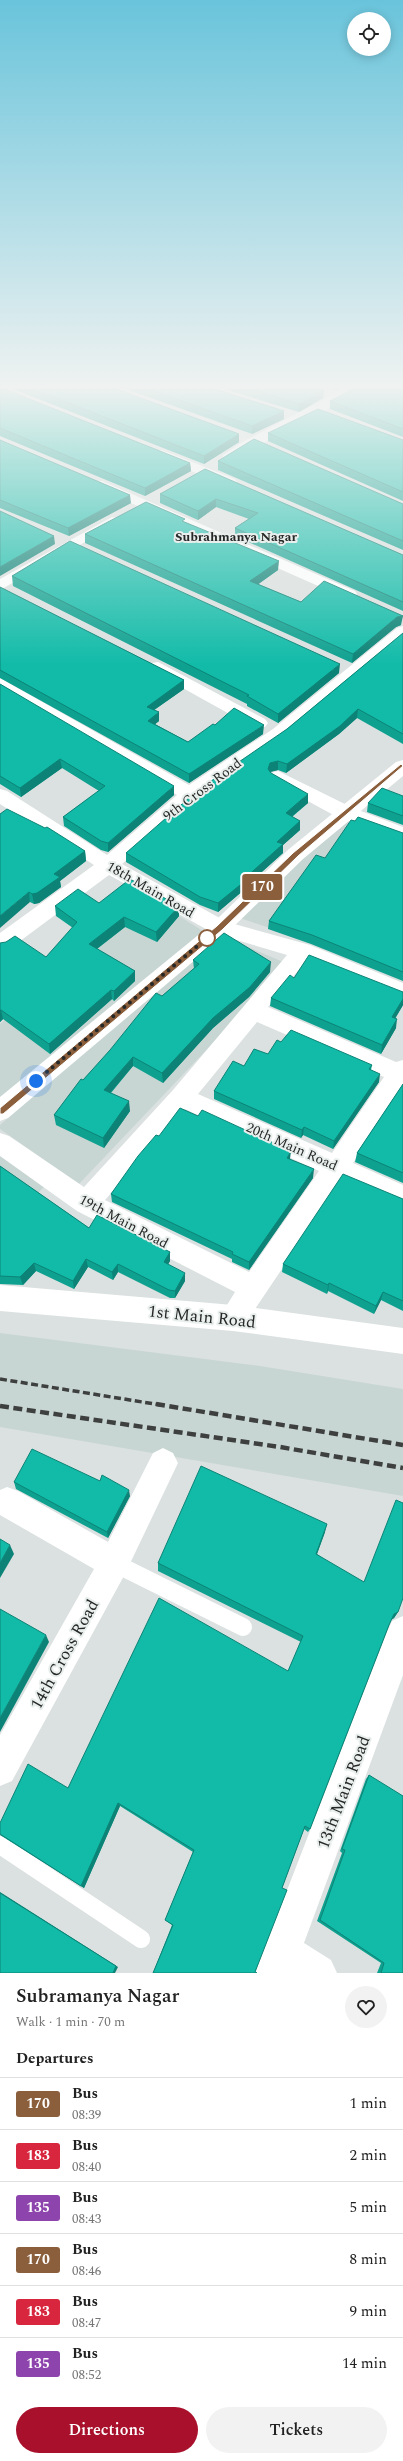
<!DOCTYPE html>
<meta charset="utf-8">
<style>
:root{--surface:#fff;--page:#f2f2f2;--text:#222;--muted:#767676;--line:#e0e0e0;--accent:#a8102b}
body{margin:0;font-family:Spectral,serif;background:var(--page);color:var(--text);height:100vh;display:flex;flex-direction:column;font-size:15px;white-space:nowrap}
*{box-sizing:border-box;margin:0}
p{font-size:13px;color:var(--muted)}
.icon{flex:none;width:22px;height:22px;fill:none;stroke:currentColor;stroke-width:2;stroke-linecap:round;stroke-linejoin:round}
.map{position:relative;height:1973px;overflow:hidden}
.sheet{display:flex;flex-direction:column;background:var(--surface);flex:1}
.sheet>*{flex:none}
.badge{padding:0 8px;border-radius:3px;font-size:14px;line-height:26px}
.fabs{position:absolute;left:347px;top:12px;display:grid;gap:8px}
.fabs a{display:grid;place-items:center;width:44px;height:44px;border-radius:50%;background:var(--surface);box-shadow:0 2px 10px #0003;font-size:20px}
.you{position:absolute;width:20px;height:20px;margin:-10px;border:3px solid #fff;border-radius:50%;background:#1a73e8;box-shadow:0 0 0 6px #1a73e833}
.map>.badge{position:absolute;translate:-50% -50%;box-shadow:0 0 0 2px #fff}
h2{padding:0 16px;font-size:15px;line-height:36px}
.round{display:grid;place-items:center;flex:none;width:42px;height:42px;border-radius:21px;background:var(--page)}
.headline{display:flex;align-items:center;justify-content:space-between;height:68px;padding:0 16px}
h1{font-size:19px;font-weight:600;line-height:30px}
.primary-button{display:flex;gap:8px;margin-top:auto;padding:8px 16px}
.primary-button a{flex:1;height:46px;border-radius:24px;background:var(--accent);color:#fff;font-size:16px;font-weight:600;line-height:46px;text-align:center}
.primary-button a+a{background:var(--page);color:var(--text)}
ul{padding:0;list-style:none}
li{display:flex;align-items:center;gap:12px;height:52px;padding:0 16px;border-top:1px solid var(--line)}
li div{flex:1}
li b{display:block;font-size:15px}
li em{font-style:normal}
li .badge{min-width:44px;font-weight:700;text-align:center}
.map>svg:first-child{display:block}
.built{fill:#c8d6d3}
.lines{fill:none;stroke-linecap:round;stroke-linejoin:round}
.lane{stroke:#fff;stroke-width:18}
.street{fill:#fff;fill-rule:evenodd}
.secondary{fill:#fff;fill-rule:evenodd}
.rail-far1{stroke:#3e403f;stroke-width:3.5;stroke-dasharray:7 3.5;stroke-linecap:butt}
.rail{stroke:#3e403f;stroke-width:4.5;stroke-dasharray:9 4.5;stroke-linecap:butt}
.wall{fill:#0fa190}
.shaded-wall{fill:#0c8376}
.building{fill:#11bba8;stroke:#0c8376}
.line{fill:#8b5e3c;stroke:#fff}
.walk{stroke:#262827;stroke-width:4;stroke-dasharray:0 7.2}
.stop-dot{fill:#fff;stroke:#8b5e3c;stroke-width:2}
.labels{text-anchor:middle;stroke-width:4;stroke-linejoin:round;paint-order:stroke}
.far-quarter-label{font-size:13px;font-weight:bold;fill:#262827;stroke:#e8efed}
.street-label{font-size:14px;fill:#262827;stroke:#e8efed}
.near-street-label{font-size:17px;fill:#262827;stroke:#e8efed}
</style>
<div class="map">
<svg width="403" height="1973" viewBox="0 0 403 1973">
<rect width="100%" height="100%" fill="#dbe1e0"/>
<g class="built">
<polygon points="348,819 403,840 323,946 237,917"/>
<polygon points="152,899 203,931 0,1107 0,1024"/>
<polygon points="220,935 288,964 79,1184 0,1129 0,1125"/>
<polygon points="0,1154 45,1186 0,1231"/>
<polygon points="0,1333 260,1366 403,1389 403,1496 0,1427"/>
</g>
<g class="lines">
<g class="lane">
<polyline points="114,1563 243,1627"/>
<polyline points="0,1845 141,1939"/>
</g>
<g class="street">
<polygon points="343,389 357,389 326,410 234,459 224,459 222,456 239,444"/>
<polygon points="162,450 235,479 237,482 235,485 225,485 157,457 155,454 157,451"/>
<polygon points="102,481 355,591 357,594 355,597 343,597 97,488 95,485 97,482"/>
<polygon points="112,517 117,518 119,521 117,524 0,590 0,579"/>
<path d="M403 626V639L285 737 197 798 122 864 227 922 310 945 403 983V1000L306 961 268 1007 396 1062 403 1060V1088L353 1163 403 1185V1208L341 1181 243 1327 233 1331 223 1327 219 1318 235 1292 77 1211 0 1156V1133L9 1136 84 1187 173 1090 287 955 213 933 109 875 8 950 0 952V933L94 865 0 804V789L7 791 107 855 177 795 0 690V678L189 785 273 729 397 628ZM257 1022 384 1077 332 1153 198 1094ZM185 1109 319 1171 249 1272 105 1200Z"/>
<polygon points="158,662 265,719 268,723 265,727 253,727 152,671 150,667 152,663"/>
<polygon points="278,771 353,808 403,827 403,841 339,818 271,781 269,777 271,773"/>
<polygon points="163,1448 173,1453 178,1463 125,1574 12,1781 0,1786 0,1735 94,1569 0,1515 0,1490 7,1487 18,1491 108,1542 153,1453"/>
<polygon points="403,1616 403,1675 304,1943 331,1960 337,1973 255,1973 387,1632 392,1621"/>
</g>
<g class="secondary">
<polygon points="403,760 403,776 303,859 227,933 8,1118 0,1121 0,1097 213,923 289,849 396,762"/>
<polygon points="0,1285 233,1305 403,1328 403,1354 233,1331 0,1311"/>
</g>
<polyline class="rail-far1" points="0,1379 161,1405"/>
<g class="rail">
<polyline points="156,1404 403,1445"/>
<polyline points="0,1406 280,1447 403,1468"/>
</g>
</g>
<g class="wall">
<polygon points="0,389 190,463 191,471 145,496 0,436"/>
<polygon points="13,389 116,389 239,442 204,464"/>
<polygon points="126,389 214,389 284,411 284,419 252,434"/>
<polygon points="224,389 319,389 324,390 323,398 299,412"/>
<polygon points="330,389 340,389 337,390"/>
<polygon points="403,389 403,437 330,409 330,401 346,393"/>
<polygon points="268,433 403,440 403,501 268,441"/>
<polygon points="0,440 131,503 69,536 0,508"/>
<polygon points="218,461 403,504 403,550 218,470"/>
<polygon points="205,469 403,555 403,611 235,536 235,528 249,519 216,507 198,520 160,503 160,494"/>
<polygon points="185,522 278,570 258,584 301,602 401,625 396,627 352,663 85,543 85,534"/>
<polygon points="12,576 339,673 278,723 247,706 247,704 13,586"/>
<polygon points="0,587 184,680 184,689 154,710 159,721 155,724 188,742 215,725 263,734 189,783 0,678"/>
<polygon points="403,633 403,744 357,718 339,734 286,773 278,770 270,772 271,773 308,803 292,817 300,821 300,830 283,845 283,853 245,887 245,889 218,912 200,905 126,862 126,853 287,729"/>
<polygon points="0,684 174,795 108,852 101,850 64,826 63,817 99,791 62,768 21,797 0,784"/>
<polygon points="403,796 403,825 367,812 368,803"/>
<polygon points="0,814 85,851 86,861 60,881 61,887 39,903 34,904 30,902"/>
<polygon points="403,833 403,981 311,944 268,929 269,921 325,858"/>
<polygon points="99,903 179,916 157,942 125,927 97,949 135,971 135,981 114,1001 112,999 50,1054 3,1019 0,1022 0,943 46,957 73,928 56,916 55,906"/>
<polygon points="193,960 270,972 249,997 213,1028 163,1083 133,1066 111,1093 130,1111 104,1148 56,1125 54,1115 83,1080 162,996 194,969"/>
<polygon points="294,978 403,992 403,1005 395,1018 396,1028 381,1054 270,1006 271,998"/>
<polygon points="281,1042 372,1065 371,1070 379,1082 333,1149 303,1135 301,1138 214,1099 214,1091 244,1066 268,1054"/>
<polygon points="403,1084 403,1183 355,1162 357,1153"/>
<polygon points="159,1136 290,1160 313,1178 249,1270 232,1262 232,1259 112,1202 111,1194"/>
<polygon points="0,1166 89,1228 170,1252 170,1261 168,1264 185,1281 175,1298 170,1298 118,1272 113,1280 88,1267 74,1289 36,1271 23,1285 0,1284"/>
<polygon points="403,1199 403,1311 381,1300 374,1314 328,1291 327,1294 282,1272 283,1264"/>
<polygon points="14,1482 130,1496 108,1538 16,1489"/>
<polygon points="325,1532 317,1554 398,1612 394,1618 391,1620 389,1625 310,1829 308,1832 304,1829 282,1888 255,1972 153,1973 172,1925 165,1920 193,1852 120,1806 84,1888 0,1835 68,1788 288,1671 301,1642 158,1571 158,1563"/>
<polygon points="369,1775 403,1973 377,1973 381,1963 317,1921 342,1853 340,1851 366,1779"/>
</g>
<g class="shaded-wall">
<polygon points="324,390 323,398 299,412 299,404"/>
<polygon points="284,411 284,419 252,434 252,426"/>
<polygon points="239,434 239,442 204,464 204,456"/>
<polygon points="190,463 191,471 145,496 145,488"/>
<polygon points="130,495 131,503 69,536 68,528"/>
<polygon points="216,499 216,507 198,520 198,511"/>
<polygon points="54,536 55,544 0,576 0,567"/>
<polygon points="279,561 278,570 250,590 250,581"/>
<polygon points="403,616 401,625 396,627 352,663 353,654 397,617"/>
<polygon points="340,664 339,673 278,723 278,714"/>
<polygon points="184,680 184,689 147,715 147,707"/>
<polygon points="358,709 357,718 339,734 286,773 287,764"/>
<polygon points="159,712 159,721 148,730 148,721"/>
<polygon points="264,725 263,734 189,783 189,774"/>
<polygon points="60,759 62,768 21,797 20,788"/>
<polygon points="278,761 278,770 270,772 268,769 270,763"/>
<polygon points="174,786 174,795 108,852 108,843"/>
<polygon points="308,794 308,803 285,822 286,813"/>
<polygon points="300,821 300,830 283,845 283,853 245,887 245,889 218,912 218,903 277,842"/>
<polygon points="85,851 86,861 60,881 61,887 39,903 34,904 32,894 54,874"/>
<polygon points="29,892 30,902 0,928 0,916"/>
<polygon points="179,906 179,916 157,942 156,932"/>
<polygon points="124,917 125,927 90,954 89,944"/>
<polygon points="271,962 270,972 249,997 213,1028 163,1083 162,1073 213,1018"/>
<polygon points="135,971 135,981 114,1001 114,991"/>
<polygon points="111,990 112,999 50,1054 49,1044"/>
<polygon points="403,999 403,1005 391,1026 392,1017"/>
<polygon points="0,1010 1,1010 3,1019 0,1022"/>
<polygon points="397,1019 396,1028 381,1054 382,1045"/>
<polygon points="133,1057 133,1066 105,1099 104,1090"/>
<polygon points="380,1074 379,1082 333,1149 334,1141"/>
<polygon points="129,1101 130,1111 104,1148 103,1138"/>
<polygon points="304,1127 303,1135 301,1138 302,1130"/>
<polygon points="291,1151 290,1159 286,1167 287,1158"/>
<polygon points="314,1169 313,1178 249,1270 249,1262"/>
<polygon points="170,1252 170,1261 165,1270 164,1262"/>
<polygon points="86,1259 88,1267 74,1289 73,1281"/>
<polygon points="34,1263 36,1271 23,1285 20,1277"/>
<polygon points="118,1264 118,1272 113,1280 112,1272"/>
<polygon points="185,1273 185,1281 175,1298 175,1291"/>
<polygon points="329,1283 328,1291 327,1294 328,1285"/>
<polygon points="383,1292 381,1300 374,1314 376,1306"/>
<polygon points="129,1490 130,1496 108,1538 107,1532"/>
<polygon points="327,1524 325,1532 314,1562 316,1554"/>
<polygon points="10,1545 14,1554 0,1578 0,1563"/>
<polygon points="398,1612 394,1618 391,1620 394,1614"/>
<polygon points="46,1635 49,1642 0,1732 0,1718"/>
<polygon points="118,1803 120,1806 84,1888 81,1886"/>
<polygon points="0,1892 118,1967 115,1973 113,1973 0,1893"/>
</g>
<g class="building">
<polygon points="0,389 4,389 190,463 145,488 0,428"/>
<polygon points="33,389 116,389 239,434 204,456"/>
<polygon points="148,389 214,389 284,411 252,426"/>
<polygon points="250,389 319,389 324,390 299,404"/>
<polygon points="351,389 403,389 403,429 330,401 346,393"/>
<polygon points="318,409 403,440 403,492 268,433"/>
<polygon points="254,439 403,504 403,541 218,461"/>
<polygon points="0,440 130,495 68,528 0,500"/>
<polygon points="205,469 403,555 403,602 235,528 258,513 216,499 198,511 160,494"/>
<polygon points="146,502 185,519 182,521 279,561 250,581 301,602 324,581 403,616 397,617 353,654 85,534"/>
<polygon points="0,511 54,536 0,567"/>
<polygon points="70,541 340,664 278,714 247,696 249,695 12,576"/>
<polygon points="0,587 184,680 147,707 159,712 148,721 188,742 213,724 215,725 234,708 264,725 189,774 0,670"/>
<polygon points="403,633 403,734 358,709 340,726 287,764 278,761 270,763 268,769 271,773 308,794 286,813 300,821 277,842 283,844 243,880 245,881 218,903 200,897 126,853 198,790 287,729"/>
<polygon points="0,684 174,786 108,843 101,841 63,817 105,786 60,759 20,788 0,776"/>
<polygon points="382,788 403,796 403,816 368,803"/>
<polygon points="7,809 45,828 47,827 85,851 54,874 60,877 37,893 32,894 29,892 0,916 0,814"/>
<polygon points="358,817 403,833 403,972 312,935 269,921 316,855 325,858 351,820 355,821"/>
<polygon points="130,879 179,906 156,932 124,917 89,944 135,971 114,991 111,990 49,1044 1,1010 0,1010 0,943 6,942 15,936 46,957 77,922 55,906 78,889 99,903"/>
<polygon points="224,933 271,962 250,987 213,1018 162,1073 133,1057 104,1090 129,1101 103,1138 54,1115 81,1079 83,1080 110,1050 156,993 162,996 199,964 193,960"/>
<polygon points="309,955 403,992 403,999 392,1017 397,1019 382,1045 271,998 290,975 294,978"/>
<polygon points="291,1030 372,1065 369,1069 380,1074 334,1141 304,1127 302,1130 214,1091 233,1061 244,1066 254,1049 268,1054 277,1040 281,1042"/>
<polygon points="403,1084 403,1173 357,1153"/>
<polygon points="180,1108 198,1116 202,1110 291,1151 287,1158 314,1169 249,1262 232,1254 233,1252 111,1194 138,1156 156,1135 159,1136"/>
<polygon points="0,1166 89,1228 97,1215 170,1252 164,1262 185,1273 175,1291 169,1290 118,1264 112,1272 86,1259 73,1281 34,1263 20,1277 0,1276"/>
<polygon points="343,1174 403,1199 403,1301 383,1292 376,1306 329,1283 328,1285 283,1264"/>
<polygon points="32,1449 100,1481 102,1475 129,1490 107,1532 14,1482"/>
<polygon points="201,1466 327,1524 316,1554 364,1582 396,1500 403,1503 403,1598 398,1612 394,1614 389,1625 310,1829 305,1826 282,1888 287,1890 255,1972 257,1973 153,1973 173,1925 165,1920 194,1850 118,1803 81,1886 0,1834 0,1823 28,1764 68,1788 159,1598 288,1671 303,1636 158,1563"/>
<polygon points="0,1539 10,1545 0,1563"/>
<polygon points="0,1609 46,1635 0,1718"/>
<polygon points="369,1775 403,1796 403,1973 381,1973 384,1963 320,1920 345,1850 342,1849"/>
<polygon points="0,1893 116,1966 113,1973 0,1973"/>
</g>
<linearGradient id="sky" x2="0" y2="1"><stop stop-color="#69c4db"/><stop offset="0.58" stop-color="#eff2f1"/><stop offset="1" stop-color="#eff2f1" stop-opacity="0"/></linearGradient>
<rect width="403" height="665" fill="url(#sky)"/>
<polygon class="line" points="401,764 403,766 298,856 222,930 3,1114 0,1114 0,1108 217,926 293,853"/>
<g class="lines">
<polyline class="walk" points="36,1081 207,938"/>
</g>
<circle class="stop-dot" cx="207" cy="938" r="8"/>
<g class="labels">
<g class="far-quarter-label">
<text x="236" y="541">Subrahmanya Nagar</text>
</g>
<g class="street-label">
<text transform="translate(202 789) rotate(-37)" y="5">9th Cross Road</text>
<text transform="translate(151 889) rotate(30)" y="5">18th Main Road</text>
<text transform="translate(292 1146) rotate(24)" y="5">20th Main Road</text>
<text transform="translate(124 1221) rotate(28)" y="5">19th Main Road</text>
</g>
<g class="near-street-label">
<text transform="translate(202 1316) rotate(6)" y="6">1st Main Road</text>
<text transform="translate(64 1654) rotate(-61)" y="6">14th Cross Road</text>
<text transform="translate(343 1792) rotate(-69)" y="6">13th Main Road</text>
</g>
</g>
</svg>
<div class="fabs">
<a><svg class="icon" aria-label="locate" viewBox="0 0 24 24"><circle cx="12" cy="12" r="6"/><path d="M12 2v4M12 18v4M2 12h4M18 12h4"/></svg></a>
</div>
<div class="you" style="left:36px;top:1081px"></div>
<b class="badge" style="left:262px;top:887px;background:#8b5e3c;color:#fff">170</b>
</div>
<section class="sheet">
<div class="headline"><div><h1>Subramanya Nagar</h1><p>Walk · 1 min · 70 m</p></div><a class="round"><svg class="icon" aria-label="heart" viewBox="0 0 24 24"><path d="M12 20l-8-8c-3-5 5-10 8-4 3-6 11-1 8 4z"/></svg></a></div>
<h2>Departures</h2>
<ul>
<li><span class="badge" style="background:#8b5e3c;color:#fff">170</span><div><b>Bus</b><p>08:39</p></div><em>1 min</em></li>
<li><span class="badge" style="background:#d7263d;color:#fff">183</span><div><b>Bus</b><p>08:40</p></div><em>2 min</em></li>
<li><span class="badge" style="background:#8e44ad;color:#fff">135</span><div><b>Bus</b><p>08:43</p></div><em>5 min</em></li>
<li><span class="badge" style="background:#8b5e3c;color:#fff">170</span><div><b>Bus</b><p>08:46</p></div><em>8 min</em></li>
<li><span class="badge" style="background:#d7263d;color:#fff">183</span><div><b>Bus</b><p>08:47</p></div><em>9 min</em></li>
<li><span class="badge" style="background:#8e44ad;color:#fff">135</span><div><b>Bus</b><p>08:52</p></div><em>14 min</em></li>
</ul>
<div class="primary-button"><a>Directions</a><a>Tickets</a></div>
</section>
